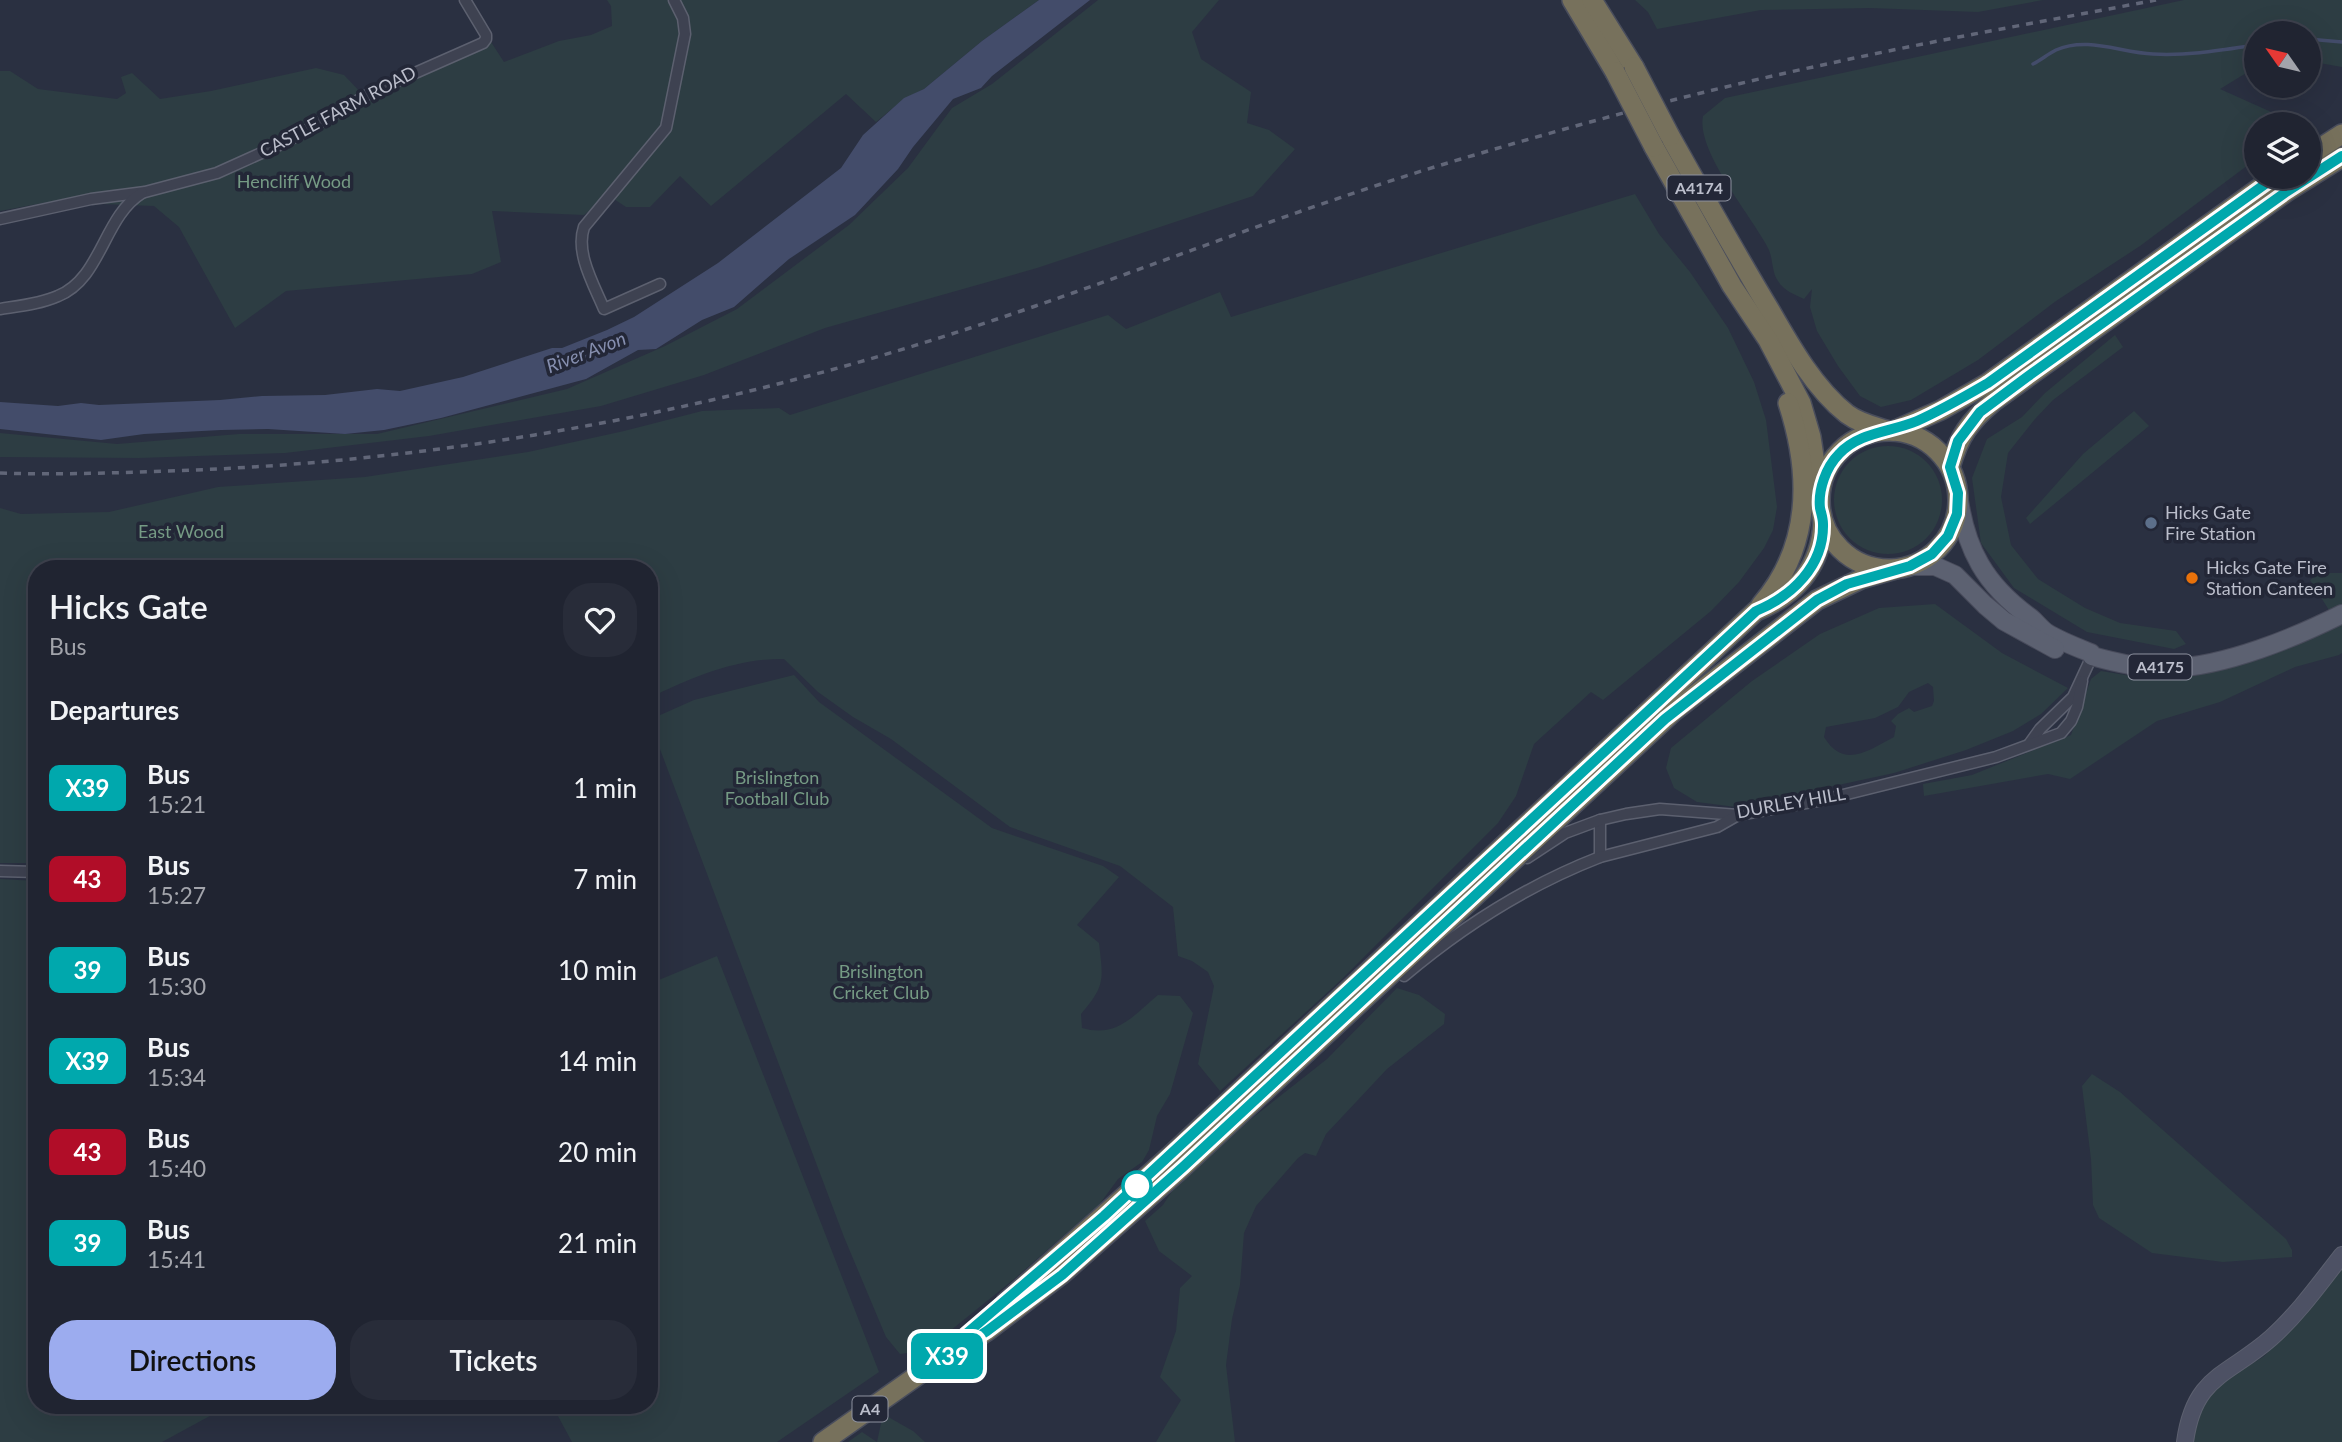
<!DOCTYPE html>
<style>
:root{--surface:#202431;--page:#282c39;--text:#f1f3f6;--muted:#a2a4ab;--line:#3d414d;--accent:#9cacef}
body{margin:0;font-family:Lato,sans-serif;background:var(--page);color:var(--text);height:100vh;display:flex;flex-direction:column;font-size:26px;white-space:nowrap}
*{box-sizing:border-box;margin:0}
p{font-size:23px;color:var(--muted)}
.icon{flex:none;width:38px;height:38px;fill:none;stroke:currentColor;stroke-width:2;stroke-linecap:round;stroke-linejoin:round}
.map{position:relative;flex:1;overflow:hidden}
.panel{position:absolute;left:28px;top:560px;width:630px;height:854px;display:flex;flex-direction:column;background:var(--surface);border-radius:28px;box-shadow:0 7px 28px #0002,0 0 0 2px var(--line)}
.panel>*{flex:none}
.badge{padding:0 14px;border-radius:10px;font-size:24px;line-height:46px}
.needle{width:46px;rotate:304deg}
.tools{position:absolute;left:2244px;top:21px;display:grid;gap:14px}
.tools a{display:grid;place-items:center;width:77px;height:77px;border-radius:50%;background:var(--surface);box-shadow:0 7px 28px #0002,0 0 0 2px var(--line);font-size:35px}
.map>.badge{position:absolute;translate:-50% -50%;box-shadow:0 0 0 4px #fff}
h2{padding:0 21px;font-size:26px;line-height:63px}
.round{display:grid;place-items:center;flex:none;width:74px;height:74px;border-radius:28px;background:var(--page)}
.overview{display:flex;align-items:center;justify-content:space-between;height:119px;padding:0 21px}
h1{font-size:33px;font-weight:600;line-height:52px}
.action{display:flex;gap:14px;margin-top:auto;padding:14px 21px}
.action a{flex:1;height:80px;border-radius:28px;background:var(--accent);color:#111;font-size:28px;font-weight:600;line-height:80px;text-align:center}
.action a+a{background:var(--page);color:var(--text)}
ul{padding:0;list-style:none}
li{display:flex;align-items:center;gap:21px;height:91px;padding:0 21px}
li div{flex:1}
li b{display:block;font-size:26px}
li em{font-style:normal}
li .badge{min-width:77px;font-weight:700;text-align:center}
.map>svg:first-child{display:block}
.green{fill:#2d3d43;fill-rule:evenodd}
.water{fill:#434c6a}
.lines{fill:none;stroke-linecap:round;stroke-linejoin:round}
.stream{stroke:#434c6a;stroke-width:3.5}
.street-casing{stroke:#5c606f;stroke-width:13}
.secondary-casing{stroke:#5c606f;stroke-width:18}
.primary-casing{stroke:#484b5b;stroke-width:20}
.highway-casing{stroke:#494d5c;stroke-width:22}
.street{stroke:#3e4251;stroke-width:10}
.secondary{stroke:#4d5164;stroke-width:16}
.primary{stroke:#5c6171;stroke-width:18}
.highway{stroke:#77715c;stroke-width:19}
.rail{stroke:#616678;stroke-width:3.5;stroke-dasharray:7 7;stroke-linecap:butt}
.highway-bridge-casing{stroke:#494d5c;stroke-width:22;stroke-linecap:butt}
.highway-bridge{stroke:#77715c;stroke-width:19}
.line-casing{stroke:#fff;stroke-width:16}
.line{stroke:#00a8ad;stroke-width:10}
.service-dot{fill:#5c6f8a;stroke:#232737;stroke-width:2.5}
.food-dot{fill:#e8710a;stroke:#232737;stroke-width:2.5}
.stop-dot{fill:#fff;stroke:#00a8ad;stroke-width:3.5}
.labels{text-anchor:middle;stroke-width:7;stroke-linejoin:round;paint-order:stroke}
.shield{fill:#232737;stroke:#8d919f;stroke-width:2}
.shield-label{font-size:16px;font-weight:bold;fill:#bbbecb}
.street-label{font-size:18px;fill:#bbbecb;stroke:#232737}
.park-label{font-size:18px;fill:#759a84;stroke:#232737}
.poi-label{font-size:18px;fill:#bbbecb;stroke:#232737;text-anchor:start}
.water-label{font-size:19px;font-style:italic;fill:#868faf;stroke:#232737}
</style>
<div class="map">
<svg width="2342" height="1442" viewBox="0 0 2342 1442">
<rect width="100%" height="100%" fill="#2a3041"/>
<g class="green">
<polygon points="607,0 1039,0 982,41 924,89 904,99 876,122 846,94 711,206 680,176 650,207 626,207 608,195 584,215 492,211 501,262 472,274 286,291 235,328 179,227 154,206 48,202 0,211 0,71 10,71 38,89 117,99 126,93 121,77 132,73 160,99 211,91 316,68 344,75 366,98 491,42 504,62 559,41 591,35 612,26 611,6"/>
<polygon points="1098,0 1219,0 1192,32 1201,59 1251,92 1247,123 1269,130 1295,149 1253,196 1037,268 825,328 704,375 601,406 429,436 285,453 139,458 0,457 0,433 117,444 239,434 377,434 567,389 665,346 737,309 849,225 908,168 952,108 992,84"/>
<polygon points="1635,0 2043,0 1978,12 1870,8 1761,10 1657,29 1648,12"/>
<path d="M2184 0H2342V67L2308 61V33H2256V67L2220 89 2298 124H2256V159L2140 246 2056 301 1978 360 1911 400 1881 407 1860 396 1838 366 1817 331 1810 307 1812 289 1804 299C1794 294 1784 291 1778 281 1772 273 1773 260 1769 250 1752 216 1696 152 1703 116L1725 98Z"/>
<path d="M1635 194 1659 234 1690 272 1728 328 1754 382 1766 420 1777 507 1773 530 1764 548 1739 582 1711 611 1603 700 1591 692 1534 744 1516 796 1498 823 1342 979 1220 1091 1198 1064 1214 986 1208 972 1192 961 1178 956 1173 907 1120 866 1010 827 891 739 853 717 818 692 784 659C736 658 691 678 649 698V569H37V863H0V508L21 514 109 512 218 487 365 477 528 452 624 431 702 411 779 408 790 415 1108 315 1126 329 1220 292 1231 317Z"/>
<polygon points="2115,335 2123,347 2053,400 2035,419 2008,453 2001,497 2011,545 2038,579 2085,608 2120,623 2176,631 2186,644 2174,649 2087,632 2014,588 1981,543 1972,478 1987,439 2022,417 2045,393"/>
<polygon points="2134,411 2149,426 2030,524 2026,518 2083,454"/>
<circle cx="1888" cy="500" r="54"/>
<polygon points="2319,573 2342,573 2342,653 2339,655 2295,667 2220,702 2157,721 2070,779 2048,774 1924,796 1923,784 1972,775 2071,735 2091,679 2101,671 2150,679 2249,662 2339,626 2310,580"/>
<path d="M1935 604 2002 653 2068 688 2041 714 2013 731 1966 750 1894 773 1736 807 1697 802 1674 788 1666 768 1671 748 1752 681 1820 634 1879 608ZM1928 683 1933 687 1934 701 1932 706 1914 712 1909 708 1898 714 1891 721 1896 726 1894 737C1869 750 1844 770 1824 737L1826 727 1875 718 1898 707 1909 692Z"/>
<path d="M794 675 819 702 992 828 1103 866 1119 877 1077 925 1099 943C1103 979 1106 985 1081 1014L1082 1028C1117 1038 1133 1016 1158 995L1180 996 1193 1013 1170 1094 1157 1116 1149 1150 1142 1162 1118 1179 1099 1205 1013 1280 940 1339 914 1352 900 1354 886 1337 844 1237 649 720 694 700Z"/>
<polygon points="0,879 37,881 37,1405 230,1405 162,1442 0,1442"/>
<polygon points="717,956 879,1372 777,1442 572,1442 552,1405 649,1405 649,984"/>
<polygon points="1397,988 1419,995 1445,1014 1444,1024 1387,1069 1326,1134 1316,1156 1305,1153 1298,1158 1256,1206 1244,1233 1240,1285 1232,1319 1226,1365 1235,1442 1156,1442 1181,1400 1160,1377 1176,1331 1180,1288 1192,1276 1159,1251 1145,1221 1163,1205 1174,1188 1246,1123 1327,1059"/>
<polygon points="2092,1074 2120,1092 2286,1239 2292,1250 2292,1257 2223,1262 2152,1253 2099,1218 2093,1205 2091,1159 2082,1086"/>
<polygon points="2342,1264 2342,1442 2192,1442 2200,1404 2218,1384 2263,1357 2285,1336"/>
<polygon points="883,1414 913,1431 925,1442 848,1442 862,1432 877,1442"/>
</g>
<polygon class="water" points="1039,0 1090,0 992,76 981,88 953,99 913,147 898,169 855,215 789,259 734,307 702,320 656,349 638,350 586,379 441,418 384,430 345,434 268,429 221,430 144,434 101,440 0,429 0,402 58,406 81,403 99,405 220,400 262,396 325,395 377,389 400,391 463,377 552,348 562,348 607,330 634,317 718,263 841,168 863,135 904,98 924,89 982,41"/>
<g class="lines">
<g class="stream">
<polyline points="2308,39 2342,42"/>
<path d="M2033 64C2041 60 2048 54 2056 50 2088 36 2121 53 2153 54 2187 56 2222 50 2256 45"/>
</g>
<g class="street-casing">
<g id="street">
<polyline points="0,219 91,199 145,192 217,173 288,141 372,92 483,43 486,39 486,35 465,0"/>
<path d="M660 284 604 309C594 285 575 253 584 227L666 128 685 34 683 18 674 0"/>
<path d="M0 309C19 306 40 304 58 296 102 278 103 217 142 193"/>
<polyline points="2030,743 2040,729 2073,697 2092,656"/>
<polyline points="1600,820 1600,857"/>
<polyline points="1527,858 1565,833 1600,820 1626,814 1660,809 1738,815 1823,800 1996,757 2061,733 2071,721 2077,707 2082,681"/>
<polyline points="0,871 37,872"/>
<path d="M1404 976C1463 926 1528 885 1600 857L1717 827 1738 815"/>
</g>
</g>
<g class="secondary-casing">
<path id="secondary" d="M2185 1442C2194 1375 2228 1376 2271 1338 2298 1314 2320 1283 2342 1255"/>
</g>
<g class="primary-casing">
<g id="primary">
<path d="M1958 493C1965 549 1985 585 2031 618 2037 623 2041 629 2047 633 2060 641 2076 647 2091 653L2092 656C2117 663 2146 670 2172 668 2226 666 2294 638 2342 614"/>
<polyline points="1910,566 1935,566 1955,575 1985,605 2004,621 2055,649"/>
</g>
</g>
<g class="highway-casing">
<g id="highway">
<polyline points="1572,0 1615,72"/>
<polyline points="1592,0 1634,67"/>
<path d="M1670 136C1703 195 1736 254 1771 312 1791 347 1815 389 1847 414 1859 423 1873 426 1886 430"/>
<polyline points="1654,147 1732,286 1768,340 1801,403 1811,437 1819,490"/>
<polyline points="2308,156 2342,134"/>
<polyline points="1893,431 1941,410 1988,383 2275,177"/>
<circle cx="1889" cy="500" r="69"/>
<path d="M1950 467C1959 436 1969 422 1994 401L2286 192 2342 157"/>
<path d="M1761 605C1812 546 1811 474 1788 403"/>
<path d="M1006 1302 1171 1155 1756 611C1797 594 1821 567 1823 522"/>
<polyline points="823,1442 918,1375 987,1331 1062,1274 1183,1167 1674,711 1817,600 1861,579 1896,569"/>
</g>
</g>
<use href="#street" class="street"/>
<use href="#secondary" class="secondary"/>
<use href="#primary" class="primary"/>
<use href="#highway" class="highway"/>
<path class="rail" d="M0 473C56 475 111 473 167 471 423 463 678 419 923 343 1104 287 1279 213 1461 159 1582 123 1704 90 1827 64 1936 40 2046 21 2156 0"/>
<g class="highway-bridge-casing">
<g id="highway-bridge">
<polyline points="1634,67 1670,136"/>
<polyline points="1615,72 1654,147"/>
</g>
</g>
<use href="#highway-bridge" class="highway-bridge"/>
</g>
<g class="lines">
<g class="line-casing">
<path id="line" d="M2275 177 1988 383C1964 397 1942 410 1917 421 1891 432 1859 432 1839 454 1826 467 1818 490 1820 508 1821 513 1823 518 1823 524 1824 566 1792 596 1756 611L1104 1216 918 1375 987 1331 1062 1275 1183 1167 1665 719 1817 600 1847 584 1910 566 1932 554 1948 536 1957 514 1958 493 1950 467 1958 441 1980 412 2027 377 2286 192 2342 156"/>
</g>
<use href="#line" class="line"/>
</g>
<circle class="service-dot" cx="2151" cy="523" r="7"/>
<circle class="food-dot" cx="2192" cy="578" r="7"/>
<circle class="stop-dot" cx="1137" cy="1186" r="14"/>
<g class="labels">
<g class="shield">
<rect x="1667.5" y="175.5" width="63" height="25" rx="5"/>
<rect x="2128.5" y="654.5" width="63" height="25" rx="5"/>
<rect x="852.5" y="1396.5" width="35" height="25" rx="5"/>
</g>
<g class="shield-label">
<text x="1699" y="194">A4174</text>
<text x="2160" y="673">A4175</text>
<text x="870" y="1415">A4</text>
</g>
<g class="street-label">
<text transform="translate(338 112) rotate(-28)" y="6">CASTLE FARM ROAD</text>
<text transform="translate(1791 803) rotate(-10)" y="6">DURLEY HILL</text>
</g>
<g class="park-label">
<text x="294" y="188">Hencliff Wood</text>
<text x="181" y="538">East Wood</text>
<text x="777" y="784">Brislington<tspan x="777" dy="21">Football Club</tspan></text>
<text x="881" y="978">Brislington<tspan x="881" dy="21">Cricket Club</tspan></text>
</g>
<g class="poi-label">
<text x="2165" y="519">Hicks Gate<tspan x="2165" dy="21">Fire Station</tspan></text>
<text x="2206" y="574">Hicks Gate Fire<tspan x="2206" dy="21">Station Canteen</tspan></text>
</g>
<g class="water-label">
<text transform="translate(586 352) rotate(-21)" y="7">River Avon</text>
</g>
</g>
</svg>
<div class="tools">
<a><svg class="needle" viewBox="-14 -14 28 28"><path d="M0-13l5 13h-10z" fill="#e53935"/><path d="M0 13l5-13h-10z" fill="#a2a4ab"/></svg></a>
<a><svg class="icon" aria-label="layers" viewBox="0 0 24 24"><path d="M12 4l9 5-9 5-9-5zM3 14l9 5 9-5"/></svg></a>
</div>
<b class="badge" style="left:947px;top:1356px;background:#00a8ad;color:#fff">X39</b>
<section class="panel">
<div class="overview"><div><h1>Hicks Gate</h1><p>Bus</p></div><a class="round"><svg class="icon" aria-label="heart" viewBox="0 0 24 24"><path d="M12 20l-8-8c-3-5 5-10 8-4 3-6 11-1 8 4z"/></svg></a></div>
<h2>Departures</h2>
<ul>
<li><span class="badge" style="background:#00a8ad;color:#fff">X39</span><div><b>Bus</b><p>15:21</p></div><em>1 min</em></li>
<li><span class="badge" style="background:#b10d28;color:#fff">43</span><div><b>Bus</b><p>15:27</p></div><em>7 min</em></li>
<li><span class="badge" style="background:#00a8ad;color:#fff">39</span><div><b>Bus</b><p>15:30</p></div><em>10 min</em></li>
<li><span class="badge" style="background:#00a8ad;color:#fff">X39</span><div><b>Bus</b><p>15:34</p></div><em>14 min</em></li>
<li><span class="badge" style="background:#b10d28;color:#fff">43</span><div><b>Bus</b><p>15:40</p></div><em>20 min</em></li>
<li><span class="badge" style="background:#00a8ad;color:#fff">39</span><div><b>Bus</b><p>15:41</p></div><em>21 min</em></li>
</ul>
<div class="action"><a>Directions</a><a>Tickets</a></div>
</section>
</div>
